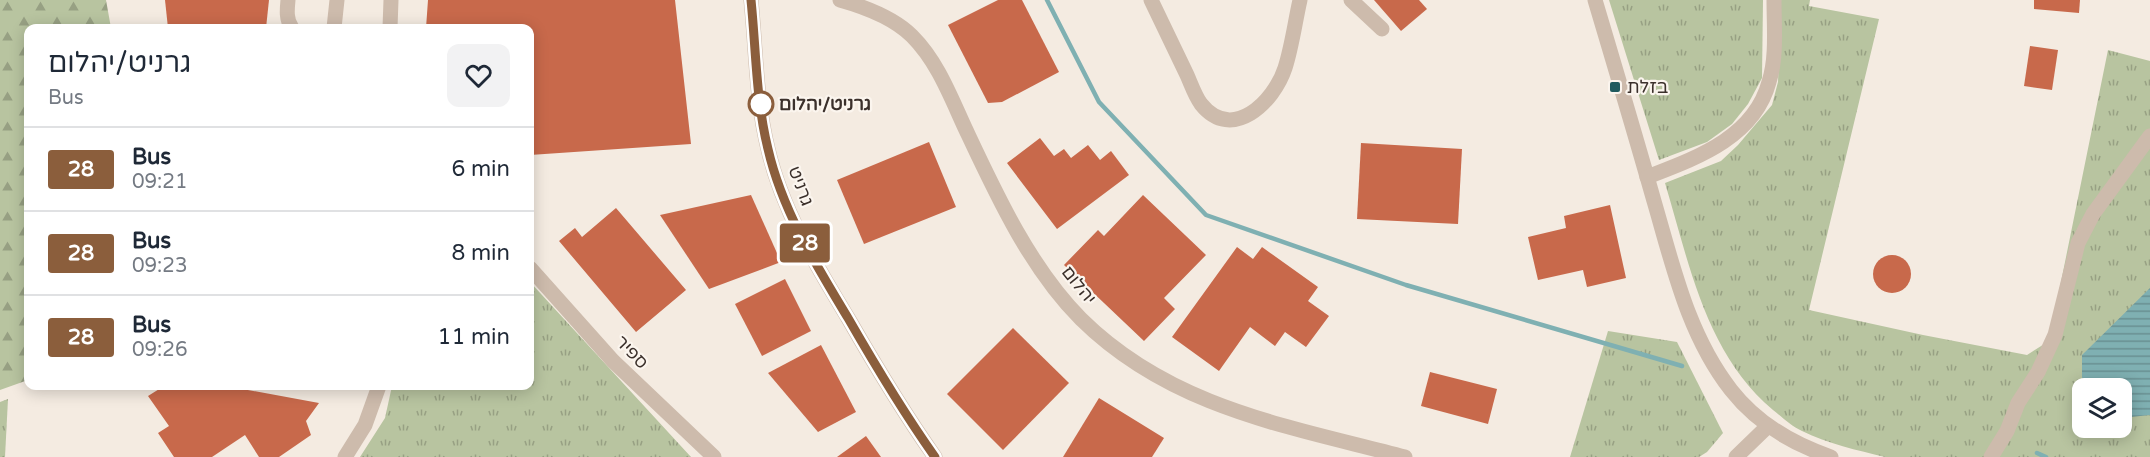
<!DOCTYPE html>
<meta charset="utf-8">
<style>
:root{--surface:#fff;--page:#f2f2f3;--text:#1f2937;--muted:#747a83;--line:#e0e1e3}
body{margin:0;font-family:"Varela Round","Noto Sans Hebrew",sans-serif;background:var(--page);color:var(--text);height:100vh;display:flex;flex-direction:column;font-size:22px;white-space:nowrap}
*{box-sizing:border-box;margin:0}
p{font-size:20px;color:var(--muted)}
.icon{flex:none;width:33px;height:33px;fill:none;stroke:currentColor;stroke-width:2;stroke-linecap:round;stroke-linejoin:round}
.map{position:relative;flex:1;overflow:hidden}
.sheet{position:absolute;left:24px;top:24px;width:510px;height:366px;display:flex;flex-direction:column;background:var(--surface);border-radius:12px;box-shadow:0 3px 15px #0003}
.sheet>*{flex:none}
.badge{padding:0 12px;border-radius:4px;font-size:21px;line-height:39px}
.controls{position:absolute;left:2072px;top:378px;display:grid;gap:12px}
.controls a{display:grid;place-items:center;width:60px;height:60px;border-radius:12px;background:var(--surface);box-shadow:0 3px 15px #0003;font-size:30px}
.map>.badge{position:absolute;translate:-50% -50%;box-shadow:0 0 0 3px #fff}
.round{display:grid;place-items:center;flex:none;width:63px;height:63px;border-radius:12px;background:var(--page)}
.head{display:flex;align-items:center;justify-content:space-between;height:102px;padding:0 24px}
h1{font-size:28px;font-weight:600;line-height:45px}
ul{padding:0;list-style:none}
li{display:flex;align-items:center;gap:18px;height:84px;padding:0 24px;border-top:2px solid var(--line)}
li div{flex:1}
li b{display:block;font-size:22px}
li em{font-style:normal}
li .badge{min-width:66px;font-weight:700;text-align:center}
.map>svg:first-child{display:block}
.grass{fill:url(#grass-tufts);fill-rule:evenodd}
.forest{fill:url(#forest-firs)}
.water{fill:url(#water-rules)}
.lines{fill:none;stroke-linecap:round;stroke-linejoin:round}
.stream{stroke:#7fb0b2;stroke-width:4.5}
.building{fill:#c8694b}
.minor{stroke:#cdbbac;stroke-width:15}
.line-casing{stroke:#fff;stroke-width:14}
.line{stroke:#8b5e3c;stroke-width:9}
.poi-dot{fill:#1f5a5e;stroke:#fbf5ee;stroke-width:2}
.stop-dot{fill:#fff;stroke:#8b5e3c;stroke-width:3}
.labels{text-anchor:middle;stroke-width:4.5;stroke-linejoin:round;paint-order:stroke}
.poi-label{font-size:18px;fill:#3b302b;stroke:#fbf5ee;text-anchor:start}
.stop-label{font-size:18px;font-weight:bold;fill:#3b302b;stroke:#fbf5ee;text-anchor:start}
.street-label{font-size:18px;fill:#3b302b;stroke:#fbf5ee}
</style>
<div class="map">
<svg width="2150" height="457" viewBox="0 0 2150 457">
<defs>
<pattern id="grass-tufts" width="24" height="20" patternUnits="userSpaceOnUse" patternTransform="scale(1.5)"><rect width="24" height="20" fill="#b8c4a0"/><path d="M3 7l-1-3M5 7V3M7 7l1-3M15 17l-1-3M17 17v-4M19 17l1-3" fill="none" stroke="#97a083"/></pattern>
<pattern id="forest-firs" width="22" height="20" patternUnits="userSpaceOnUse" patternTransform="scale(1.5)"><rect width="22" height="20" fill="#b8c4a0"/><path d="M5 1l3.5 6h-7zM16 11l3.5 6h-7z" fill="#97a083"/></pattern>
<pattern id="water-rules" width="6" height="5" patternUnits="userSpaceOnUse" patternTransform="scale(1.5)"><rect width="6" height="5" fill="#7fb0b2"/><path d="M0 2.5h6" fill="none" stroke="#699091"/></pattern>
</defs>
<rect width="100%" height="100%" fill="#f4ebe1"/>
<g class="grass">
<polygon points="1609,0 1763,0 1762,78 1748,104 1732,124 1707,142 1659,160"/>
<path d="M1781 0H1810L1809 6 1879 19 1809 310 1923 335 2027 355 2049 341 2108 50 2150 61V457H1885C1857 450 1828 444 1802 431 1791 426 1782 417 1773 410 1706 354 1689 263 1665 183L1721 161 1738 145 1772 105 1778 82ZM2082 388H2121V428H2082Z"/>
<polygon points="530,282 691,457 360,457 385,418 392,386 530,386"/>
<polygon points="1608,331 1677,342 1723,433 1707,452 1699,457 1570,457"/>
<polygon points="8,399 5,457 0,457 0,402"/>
</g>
<polygon class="forest" points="0,0 106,0 111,28 28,28 28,380 0,390"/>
<polygon class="water" points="2150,288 2150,415 2121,418 2121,388 2085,388 2082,377 2082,355"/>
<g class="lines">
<g class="stream">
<polyline points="1047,0 1099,102 1206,215 1406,285 1682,366"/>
<polyline points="2037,453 2046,457"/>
</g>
</g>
<g class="building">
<polygon points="165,0 269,0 266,28 168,28"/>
<polygon points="428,0 675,0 691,144 530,155 530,28 426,28"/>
<polygon points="998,0 1022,0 1059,72 1002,102 988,103 948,25"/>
<polygon points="1374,0 1419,0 1427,9 1401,31"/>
<polygon points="2034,0 2080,0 2079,13 2034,9"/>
<polygon points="2030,46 2058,50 2052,90 2024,86"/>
<polygon points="1040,138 1054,156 1064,149 1071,158 1088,145 1100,160 1111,151 1129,175 1057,229 1007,163"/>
<polygon points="929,142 956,207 864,244 837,180"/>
<polygon points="1361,143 1462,149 1458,224 1357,219"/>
<polygon points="751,195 781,262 709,289 660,215"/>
<polygon points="1143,195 1206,255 1164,298 1175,309 1144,341 1064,265 1098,230 1104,236"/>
<polygon points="1610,205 1626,278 1587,287 1583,270 1538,280 1528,237 1566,228 1564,216"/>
<polygon points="616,208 686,290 636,332 559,241 575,228 582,237"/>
<polygon points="1237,247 1253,259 1262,247 1318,287 1308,301 1329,316 1306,347 1285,332 1275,346 1250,327 1219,371 1172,337"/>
<circle cx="1892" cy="274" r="19"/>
<polygon points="785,279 811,331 762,356 735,304"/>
<polygon points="1013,328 1069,383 1003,450 947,394"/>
<polygon points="821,345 856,412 818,432 768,373"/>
<polygon points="1430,372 1497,389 1488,424 1421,406"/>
<polygon points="164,386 226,386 319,403 306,421 311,435 279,457 259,457 245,435 212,457 174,457 158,433 169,426 148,396"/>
<polygon points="1099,398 1164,438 1152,457 1063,457"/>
<polygon points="866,436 881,457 837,457"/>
</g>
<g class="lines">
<g class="minor">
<path d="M288 0C287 10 286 20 292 28"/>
<path d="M751 0C756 49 756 101 768 149 782 210 816 265 848 318 875 365 903 412 935 457"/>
<path d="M840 0C865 7 893 17 912 36 938 62 951 98 966 130 996 194 1030 268 1081 319 1171 408 1288 426 1405 457"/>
<path d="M1151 0C1163 25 1175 50 1187 75 1191 84 1195 96 1201 104 1232 143 1274 102 1285 68 1292 46 1295 22 1300 0"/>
<polyline points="1351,0 1382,29"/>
<path d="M1595 0C1615 67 1635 134 1654 201 1673 266 1688 335 1731 390 1756 422 1793 444 1831 457"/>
<polyline points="334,28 337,0"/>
<polyline points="390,28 391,0"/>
<path d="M1647 177C1696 158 1754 138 1769 82 1777 57 1774 27 1774 0"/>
<polyline points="530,268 613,361 714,457"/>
<polyline points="345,457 365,425 379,386"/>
<polyline points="1736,457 1768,426"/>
<polyline points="1991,457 2007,431 2018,403 2038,372 2055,335 2078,243 2093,214 2150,136"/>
</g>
</g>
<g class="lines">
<g class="line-casing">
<path id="line" d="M751 0C756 49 756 101 768 149 782 210 816 265 848 318 875 365 903 412 935 457"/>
</g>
<use href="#line" class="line"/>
</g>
<rect class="poi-dot" x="1609" y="81" width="12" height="12" rx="3"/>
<circle class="stop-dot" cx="761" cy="104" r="12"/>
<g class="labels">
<g class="poi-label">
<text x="1627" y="93">בזלת</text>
</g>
<g class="stop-label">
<text x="779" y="110">גרניט/יהלום</text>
</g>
<g class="street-label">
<text transform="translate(801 186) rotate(69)" y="6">גרניט</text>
<text transform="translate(1079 285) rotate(51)" y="6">יהלום</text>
<text transform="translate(632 352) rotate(46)" y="6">ספיר</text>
</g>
</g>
</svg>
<div class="controls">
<a><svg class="icon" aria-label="layers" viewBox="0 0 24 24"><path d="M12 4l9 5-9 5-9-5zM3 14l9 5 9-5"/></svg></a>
</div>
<b class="badge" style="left:805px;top:243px;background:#8b5e3c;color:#fff">28</b>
<section class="sheet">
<div class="head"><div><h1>גרניט/יהלום</h1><p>Bus</p></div><a class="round"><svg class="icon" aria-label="heart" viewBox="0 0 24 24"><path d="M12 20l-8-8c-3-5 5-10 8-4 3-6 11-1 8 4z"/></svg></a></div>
<ul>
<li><span class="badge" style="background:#8b5e3c;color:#fff">28</span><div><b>Bus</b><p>09:21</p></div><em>6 min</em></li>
<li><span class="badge" style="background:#8b5e3c;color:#fff">28</span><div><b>Bus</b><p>09:23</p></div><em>8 min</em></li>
<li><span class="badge" style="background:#8b5e3c;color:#fff">28</span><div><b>Bus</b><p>09:26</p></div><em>11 min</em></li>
</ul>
</section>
</div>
